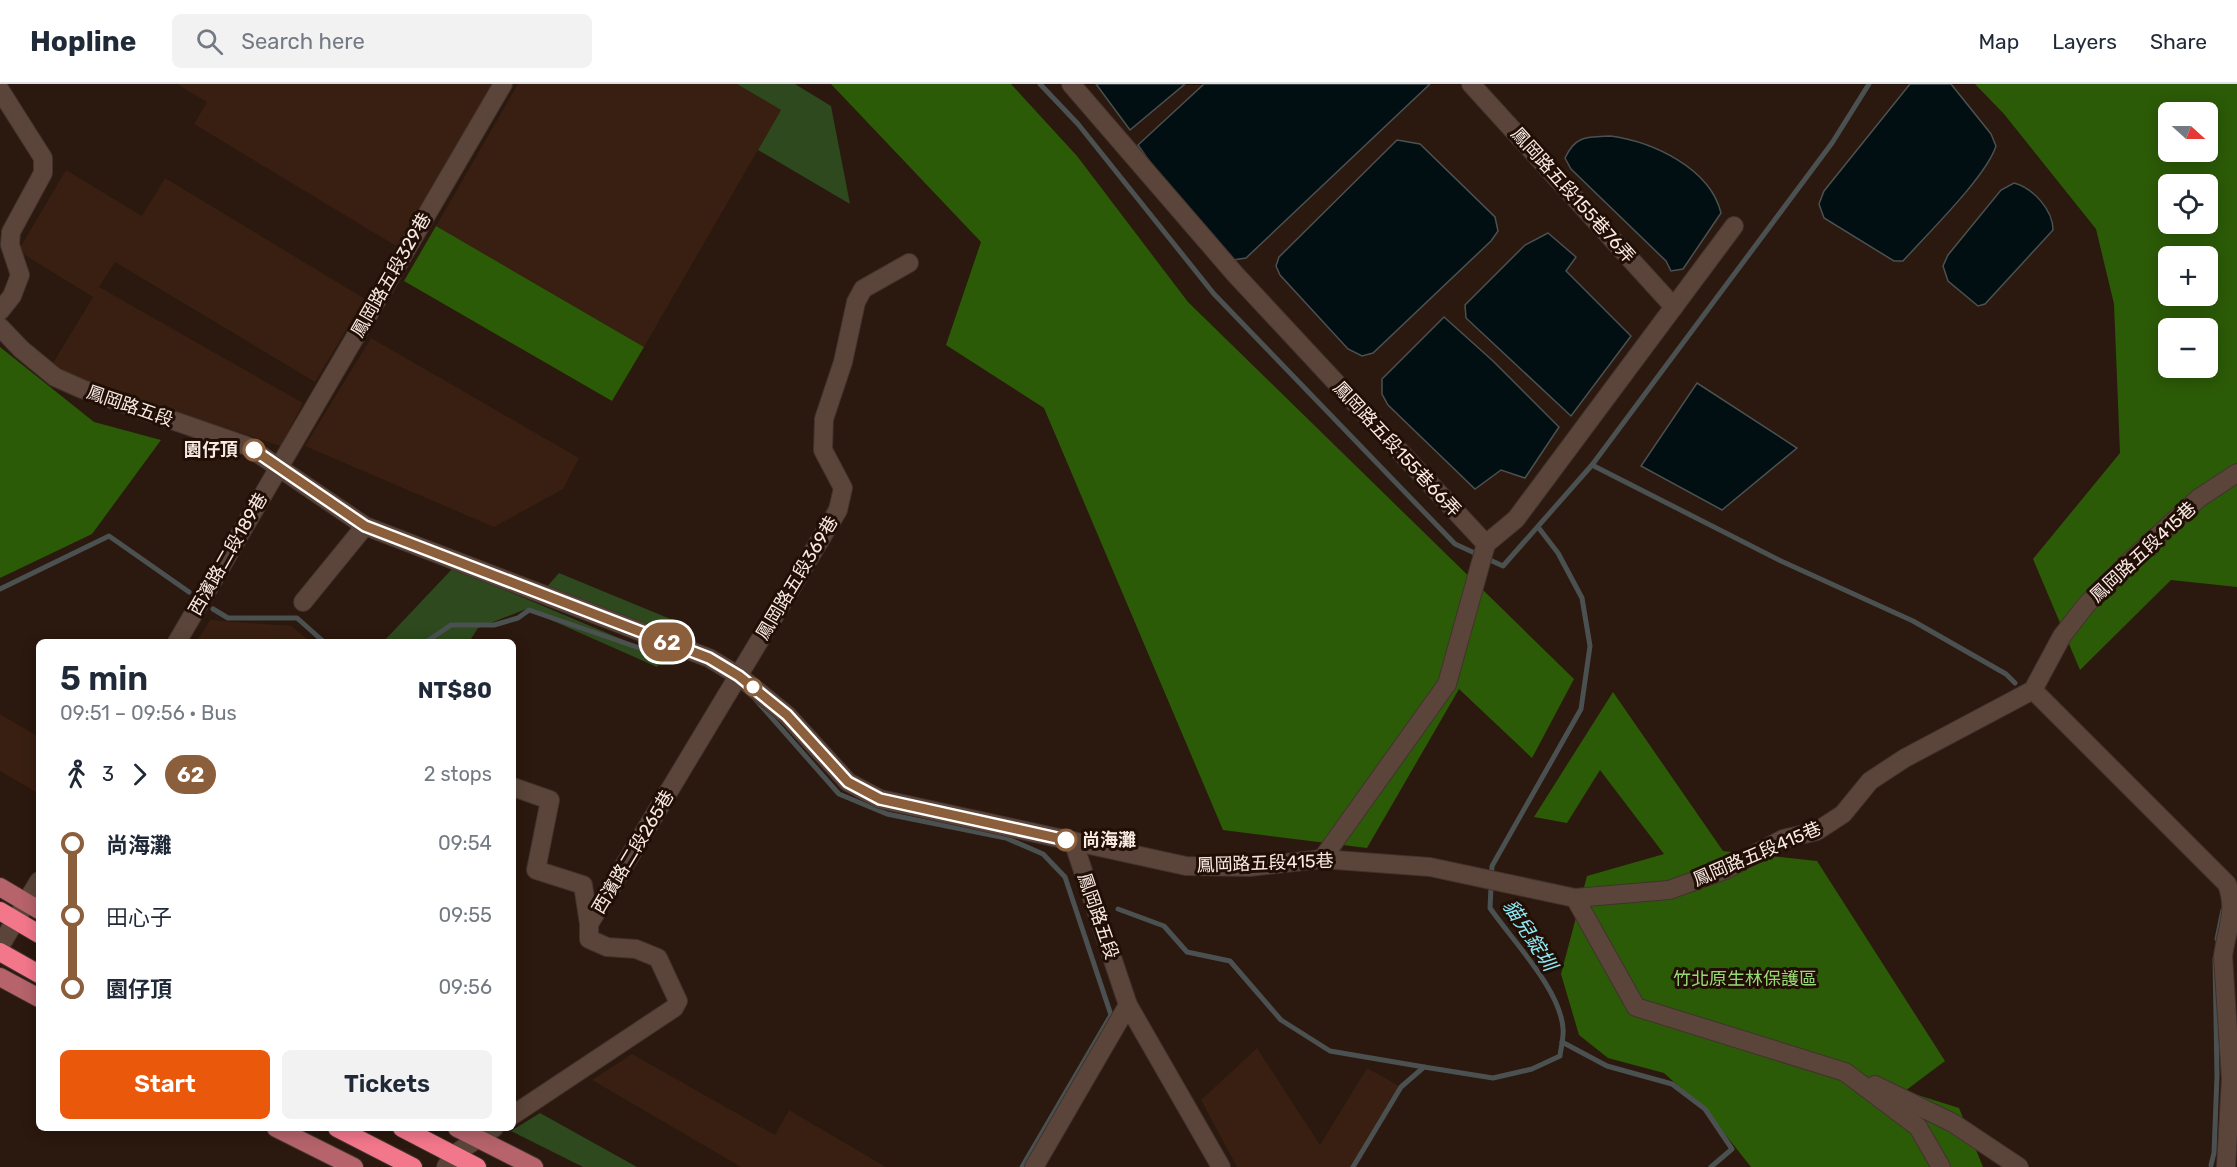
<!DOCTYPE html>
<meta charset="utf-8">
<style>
:root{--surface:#fff;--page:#f2f2f3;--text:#1f2937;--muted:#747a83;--line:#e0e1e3;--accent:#ea580c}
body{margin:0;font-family:Rubik,"Noto Sans TC",sans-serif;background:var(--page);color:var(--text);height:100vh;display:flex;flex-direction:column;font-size:22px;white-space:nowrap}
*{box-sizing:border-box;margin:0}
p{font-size:20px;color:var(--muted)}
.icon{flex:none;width:33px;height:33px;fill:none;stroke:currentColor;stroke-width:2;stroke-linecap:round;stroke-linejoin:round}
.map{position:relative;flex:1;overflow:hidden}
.details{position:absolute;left:36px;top:555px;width:480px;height:492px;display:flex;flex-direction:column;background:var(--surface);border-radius:9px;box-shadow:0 3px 15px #0003}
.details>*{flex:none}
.badge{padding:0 12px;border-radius:20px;font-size:21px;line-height:39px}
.needle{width:39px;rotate:111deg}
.buttons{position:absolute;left:2158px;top:18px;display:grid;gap:12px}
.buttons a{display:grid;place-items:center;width:60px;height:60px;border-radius:9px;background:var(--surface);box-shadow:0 3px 15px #0003;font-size:30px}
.map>.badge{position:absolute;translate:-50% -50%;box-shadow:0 0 0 3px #fff}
.legs{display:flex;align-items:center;gap:9px;height:66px;padding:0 24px;font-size:20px}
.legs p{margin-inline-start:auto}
.headline{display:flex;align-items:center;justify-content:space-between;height:102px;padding:0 24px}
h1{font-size:33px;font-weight:600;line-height:45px}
.button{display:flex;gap:12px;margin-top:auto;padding:12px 24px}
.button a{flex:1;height:69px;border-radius:9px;background:var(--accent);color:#fff;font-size:24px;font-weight:600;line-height:69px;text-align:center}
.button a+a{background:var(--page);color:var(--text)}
ul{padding:0 24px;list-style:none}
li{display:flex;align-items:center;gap:21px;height:72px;font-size:22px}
li i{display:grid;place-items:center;width:9px;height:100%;margin:0 8px;background:currentColor}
li i::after{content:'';width:15px;height:15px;margin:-8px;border:4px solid;border-radius:50%;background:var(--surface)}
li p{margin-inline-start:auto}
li:first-child i{background:linear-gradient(#0000 50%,currentColor 0)}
li:last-child i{background:linear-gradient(currentColor 50%,#0000 0)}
header{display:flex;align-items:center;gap:36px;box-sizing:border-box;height:84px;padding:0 30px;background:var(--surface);border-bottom:2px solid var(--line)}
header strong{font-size:28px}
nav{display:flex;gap:33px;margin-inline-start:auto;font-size:21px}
.search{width:420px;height:54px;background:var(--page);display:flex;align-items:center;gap:15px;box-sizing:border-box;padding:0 21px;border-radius:9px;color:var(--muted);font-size:22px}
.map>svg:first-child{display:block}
.built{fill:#381f11}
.green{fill:#2d491d}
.forest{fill:#2c5b07;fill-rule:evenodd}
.water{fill:#010f12;stroke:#4b5151;stroke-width:1.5}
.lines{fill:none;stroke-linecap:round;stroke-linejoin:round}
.stream{stroke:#4b5151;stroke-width:5}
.minor-casing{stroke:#41322d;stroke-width:20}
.major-casing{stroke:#41322d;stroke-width:20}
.highway-casing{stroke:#41322d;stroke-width:20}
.minor{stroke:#5b453a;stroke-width:18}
.major{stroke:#b6636b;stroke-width:18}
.highway{stroke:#f3778b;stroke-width:18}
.line-1-casing{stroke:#fff;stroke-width:14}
.line-1{stroke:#8b5e3c;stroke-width:9}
.stop-1-dot{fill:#fff;stroke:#8b5e3c;stroke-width:3}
.labels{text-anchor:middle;stroke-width:6;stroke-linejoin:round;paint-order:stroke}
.street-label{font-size:18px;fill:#f8eae3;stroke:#210f06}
.stop-label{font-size:18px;font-weight:bold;fill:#f8eae3;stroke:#210f06;text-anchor:end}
.park-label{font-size:18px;fill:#97d974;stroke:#210f06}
.water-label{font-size:20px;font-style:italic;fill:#8deaf7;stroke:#210f06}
</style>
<header>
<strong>Hopline</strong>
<div class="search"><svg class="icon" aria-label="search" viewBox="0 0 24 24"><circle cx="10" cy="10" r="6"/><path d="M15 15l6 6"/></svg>Search here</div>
<nav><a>Map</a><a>Layers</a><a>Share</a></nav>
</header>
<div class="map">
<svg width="2237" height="1083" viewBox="0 0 2237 1083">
<rect width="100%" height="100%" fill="#2b180e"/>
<g class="built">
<polygon points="177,0 494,0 396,162 194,40 207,18"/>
<polygon points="518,0 737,0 781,26 644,263 436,142"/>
<polygon points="66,86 142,132 165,94 365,215 315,298 115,178 99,203 303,319 281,362 77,295 53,279 93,213 18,167"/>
<polygon points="371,254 579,374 563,405 494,443 305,362"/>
<polygon points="210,536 291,542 311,558 196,558"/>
<polygon points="0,630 39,653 39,710 0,687"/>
<polygon points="1257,964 1320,1061 1367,984 1401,1003 1352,1083 1237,1083 1201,1016"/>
<polygon points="632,970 775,1051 789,1026 886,1083 741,1083 592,996"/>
</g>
<g class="green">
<polygon points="737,0 795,0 831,22 850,120 758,66 781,26"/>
<polygon points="453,484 664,573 657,583 526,525 478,544 469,558 383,558"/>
<polygon points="559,489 685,541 675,556 545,505"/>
<polygon points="540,1029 637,1083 583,1083 511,1047"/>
</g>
<g class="forest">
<polygon points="831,0 1011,0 1077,72 1188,218 1574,595 1532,674 1459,605 1367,764 1223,746 1044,324 946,261 981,158"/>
<path d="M1975 0H2237V503L2171 496 2080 586 2033 475 2120 369 2114 220 2096 145 2004 30ZM2169 28H2208V68H2169ZM2169 100H2208V140H2169ZM2169 172H2208V212H2169ZM2169 244H2208V284H2169Z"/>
<polygon points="436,142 644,263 612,317 404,197"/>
<polygon points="0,263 94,338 161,356 92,450 0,494"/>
<polygon points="1613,608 1723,767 1817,777 1945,977 1905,1007 1959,1024 1983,1083 1751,1083 1709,1030 1664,989 1608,974 1579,951 1561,890 1587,792 1664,770 1600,686 1567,739 1534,733"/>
</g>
<g class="water">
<polygon points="1096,0 1185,0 1130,46"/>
<polygon points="1204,0 1430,0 1246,174 1233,176 1166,101 1138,61"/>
<path d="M1910 0H1951L1991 50 1996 62C1986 93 1927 150 1903 177H1894L1824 134 1819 120 1824 107Z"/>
<path d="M1611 52C1653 58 1710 84 1721 129L1683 185 1671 187 1666 177 1571 85 1565 74C1576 51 1587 53 1611 52Z"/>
<polygon points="1397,56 1420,60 1495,133 1498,147 1491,157 1373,269 1362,272 1348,265 1280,191 1276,182 1279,173"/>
<path d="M2014 99C2033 104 2053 126 2053 146L1985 220 1978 222 1948 197 1943 182 1948 171 2001 106Z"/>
<polygon points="1548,149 1576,173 1566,187 1631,252 1571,332 1466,234 1465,221 1525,161"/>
<polygon points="1444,233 1493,277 1559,343 1525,394 1501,386 1475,405 1388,321 1382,310 1382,295"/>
<polygon points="1697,299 1797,364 1722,426 1641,382"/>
</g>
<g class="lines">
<g class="stream">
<polyline points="1040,0 1078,40 1214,210 1455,460 1503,482 1592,381 1832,59 1869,0"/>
<polyline points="1592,381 1781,477 1913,537 2006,590 2015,599"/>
<polyline points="0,505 109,452 189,508"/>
<polyline points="213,525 228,534 297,534 324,558"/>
<polyline points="426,558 451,541 494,541 518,534 529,526 660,571"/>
<polyline points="756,616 839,710 887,730 1006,754 1043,770 1065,793 1111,931 1022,1083"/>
<polyline points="1118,825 1164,842 1187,868 1230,877 1281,936 1330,967 1424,983"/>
<polyline points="2217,855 2223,826"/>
<polyline points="1562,958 1607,982 1672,1000 1705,1025 1732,1065 1711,1083"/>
<polyline points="2211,1081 2214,1069 2217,992 2215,874"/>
<path d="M1353 1083 1401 1003 1424 983 1493 994 1532 985 1560 972C1561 963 1564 953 1563 944 1560 905 1512 856 1490 824L1492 782 1581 625 1590 562 1582 514 1558 469 1538 443"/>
</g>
<g class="minor-casing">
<g id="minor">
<polyline points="1071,0 1235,190 1486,460"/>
<polyline points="1471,0 1674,223"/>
<polyline points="0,6 43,74 43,89 11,148 10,161 20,191 12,212 0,227"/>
<polyline points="0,243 21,265 55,293 82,305 247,362 365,442 709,574 739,592 787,631 848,698 880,715 1186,782 1249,783 1322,775 1430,783 1575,814 1669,806 1725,786 1783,755 1817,747 1843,730 1870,697 1905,674 2033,606 2062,552 2086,521 2130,477 2199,414 2237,389"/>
<polyline points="1486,460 1516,435 1734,142"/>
<polyline points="303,518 365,442"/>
<polyline points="177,558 503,0"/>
<path d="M2033 606 2227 800C2237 828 2227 843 2223 872L2231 995 2226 1083"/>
<polyline points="513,703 550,716 536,786 583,801 589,840"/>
<polyline points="1073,757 1128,921 1221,1083"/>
<polyline points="1322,775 1447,600 1486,460"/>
<polyline points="1575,814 1636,923 1845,988 1918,1043 1941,1083"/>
<polyline points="0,862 39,797"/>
<polyline points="1875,1001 1953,1039 2019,1083"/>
<polyline points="513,1031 674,924 678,917 658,874 636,865 607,863 589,855 589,840 838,426 843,404 823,366 824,335 843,278 856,218 863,205 909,179"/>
<polyline points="446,1083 453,1071 494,1044"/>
<polyline points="1034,1083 1128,921"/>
</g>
</g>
<g class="major-casing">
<g id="major">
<polyline points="0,803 39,826"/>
<polyline points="0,893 39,914"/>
<polyline points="276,1044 354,1083"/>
<polyline points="457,1044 534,1083"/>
</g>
</g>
<g class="highway-casing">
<g id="highway">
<polyline points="0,827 39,850"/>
<polyline points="0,868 39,890"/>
<polyline points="337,1044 413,1083"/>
<polyline points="402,1044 477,1083"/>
</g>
</g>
<use href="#minor" class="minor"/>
<use href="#major" class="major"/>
<use href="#highway" class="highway"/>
</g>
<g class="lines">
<g class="line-1-casing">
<polyline id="line-1" points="254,366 365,442 709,574 739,592 787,631 848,698 880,715 1066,756"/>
</g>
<use href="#line-1" class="line-1"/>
</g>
<g class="stop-1-dot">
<circle cx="254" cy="366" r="10"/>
<circle cx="753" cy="603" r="8"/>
<circle cx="1066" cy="756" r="10"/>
</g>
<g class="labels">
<g class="street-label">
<text transform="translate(1573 111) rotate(48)" y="6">鳳岡路五段155巷76弄</text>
<text transform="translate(391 191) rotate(-60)" y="6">鳳岡路五段329巷</text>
<text transform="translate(130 322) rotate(19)" y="6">鳳岡路五段</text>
<text transform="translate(1397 365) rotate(47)" y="6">鳳岡路五段155巷66弄</text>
<text transform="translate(2143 468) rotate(-43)" y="6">鳳岡路五段415巷</text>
<text transform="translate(228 470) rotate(-60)" y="6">西濱路二段189巷</text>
<text transform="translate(797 494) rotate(-59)" y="6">鳳岡路五段369巷</text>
<text transform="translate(633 768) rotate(-59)" y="6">西濱路二段265巷</text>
<text transform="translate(1757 770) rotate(-23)" y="6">鳳岡路五段415巷</text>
<text transform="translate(1265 779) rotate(-2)" y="6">鳳岡路五段415巷</text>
<text transform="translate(1098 832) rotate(71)" y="6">鳳岡路五段</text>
</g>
<g class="stop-label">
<text x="238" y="372">園仔頂</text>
<text x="1082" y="762" text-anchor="start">尚海灘</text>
</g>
<g class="park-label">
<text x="1745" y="901">竹北原生林保護區</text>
</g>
<g class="water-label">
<text transform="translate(1530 851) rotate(57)" y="7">貓兒錠圳</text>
</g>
</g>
</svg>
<div class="buttons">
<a><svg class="needle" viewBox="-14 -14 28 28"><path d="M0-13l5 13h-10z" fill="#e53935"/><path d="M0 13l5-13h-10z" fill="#747a83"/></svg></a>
<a><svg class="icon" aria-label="locate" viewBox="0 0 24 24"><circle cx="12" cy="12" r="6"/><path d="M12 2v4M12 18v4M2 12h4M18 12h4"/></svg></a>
<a>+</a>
<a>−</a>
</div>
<b class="badge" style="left:667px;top:558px;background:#8b5e3c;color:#fff">62</b>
<section class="details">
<div class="headline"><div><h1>5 min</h1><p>09:51 – 09:56 · Bus</p></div><b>NT$80</b></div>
<div class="legs"><svg class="icon" aria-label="walk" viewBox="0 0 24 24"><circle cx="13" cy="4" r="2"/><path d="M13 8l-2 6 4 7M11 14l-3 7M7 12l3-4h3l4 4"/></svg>3<svg class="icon" aria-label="forward" viewBox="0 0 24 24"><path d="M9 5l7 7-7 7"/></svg><b class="badge" style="background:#8b5e3c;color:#fff">62</b><p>2 stops</p></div>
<ul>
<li><i style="color:#8b5e3c"></i><b>尚海灘</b><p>09:54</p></li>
<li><i style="color:#8b5e3c"></i><span>田心子</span><p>09:55</p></li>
<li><i style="color:#8b5e3c"></i><b>園仔頂</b><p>09:56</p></li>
</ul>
<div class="button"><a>Start</a><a>Tickets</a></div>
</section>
</div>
